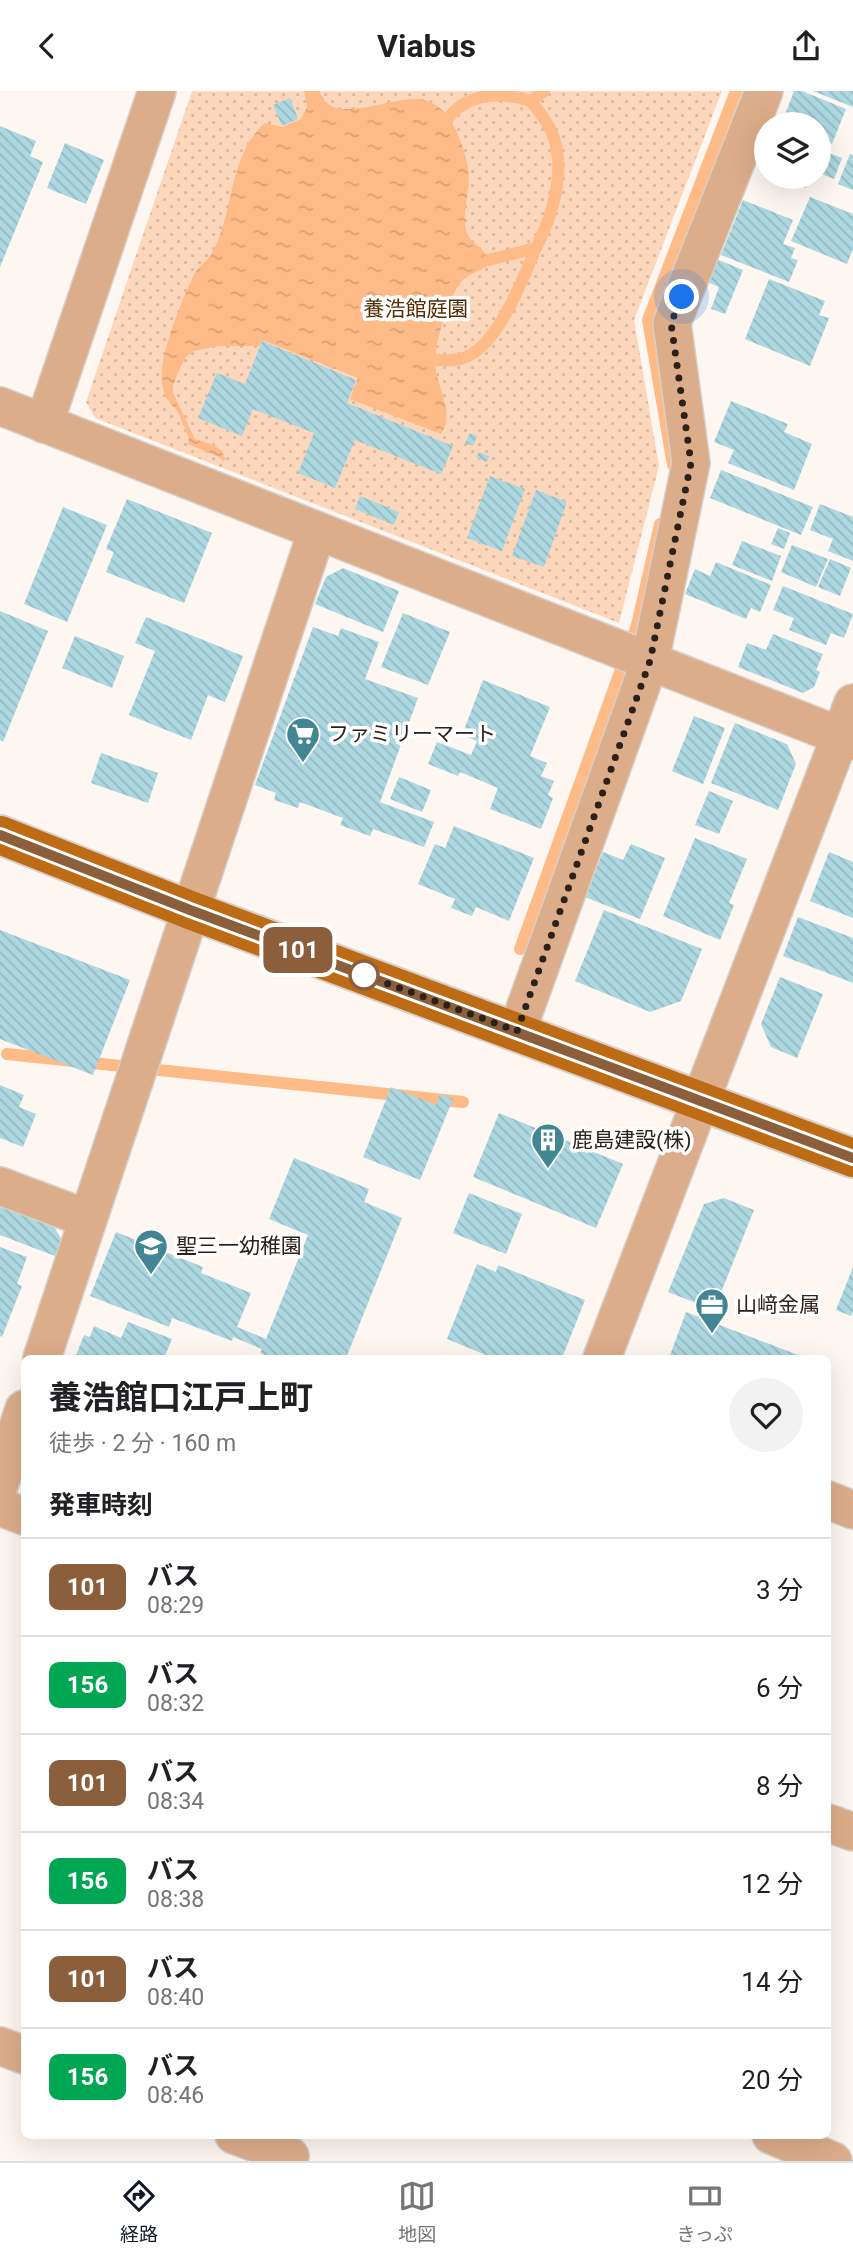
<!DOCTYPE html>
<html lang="ja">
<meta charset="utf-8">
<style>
:root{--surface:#fff;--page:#f2f2f2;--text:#202124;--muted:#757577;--line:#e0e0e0;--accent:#111827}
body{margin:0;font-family:Roboto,"Noto Sans JP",sans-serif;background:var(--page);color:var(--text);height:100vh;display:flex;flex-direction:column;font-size:26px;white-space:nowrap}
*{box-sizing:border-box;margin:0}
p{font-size:23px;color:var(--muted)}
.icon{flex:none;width:38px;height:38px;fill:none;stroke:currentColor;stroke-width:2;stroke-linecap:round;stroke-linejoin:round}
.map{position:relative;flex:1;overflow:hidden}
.sheet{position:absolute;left:21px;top:1264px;width:810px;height:784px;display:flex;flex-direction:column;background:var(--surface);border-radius:10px;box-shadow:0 7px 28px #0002}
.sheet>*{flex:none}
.badge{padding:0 14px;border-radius:10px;font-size:24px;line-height:46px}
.controls{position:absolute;left:754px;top:21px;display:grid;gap:14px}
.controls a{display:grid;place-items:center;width:77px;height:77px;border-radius:50%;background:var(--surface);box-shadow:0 7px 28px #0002;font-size:35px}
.you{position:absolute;width:35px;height:35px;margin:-18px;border:5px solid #fff;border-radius:50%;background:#1a73e8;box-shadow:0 0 0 10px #1a73e833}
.map>.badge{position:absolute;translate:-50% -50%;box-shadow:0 0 0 4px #fff}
h2{padding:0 28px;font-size:26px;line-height:63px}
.round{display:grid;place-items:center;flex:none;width:74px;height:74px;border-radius:37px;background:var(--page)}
.head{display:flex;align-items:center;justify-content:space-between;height:119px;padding:0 28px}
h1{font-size:33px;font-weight:700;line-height:52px}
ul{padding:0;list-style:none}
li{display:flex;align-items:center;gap:21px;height:98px;padding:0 28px;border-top:2px solid var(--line)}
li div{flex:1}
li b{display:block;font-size:26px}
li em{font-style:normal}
li .badge{min-width:77px;font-weight:700;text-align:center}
header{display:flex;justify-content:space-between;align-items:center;height:91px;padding:0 28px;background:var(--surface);font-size:32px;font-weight:700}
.menu{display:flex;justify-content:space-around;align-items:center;height:98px;border-top:2px solid var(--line);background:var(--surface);font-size:19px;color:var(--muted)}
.menu a{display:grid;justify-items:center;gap:4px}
.menu .active{color:var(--accent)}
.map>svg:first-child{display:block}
.garden{fill:url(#garden-dots)}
.water{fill:url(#water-ripples)}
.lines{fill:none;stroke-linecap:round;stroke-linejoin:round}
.stream{stroke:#febb87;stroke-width:12}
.building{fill:url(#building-back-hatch)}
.minor-casing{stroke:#d7d0ca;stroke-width:40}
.major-casing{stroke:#d7d0ca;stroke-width:42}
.minor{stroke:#dcad8a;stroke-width:37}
.major{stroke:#be6b15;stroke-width:38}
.line-casing{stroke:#fff;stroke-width:16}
.line{stroke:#8b5e3c;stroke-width:10}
.walk{stroke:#2c2118;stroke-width:7;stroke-dasharray:0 12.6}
.stop-dot{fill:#fff;stroke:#8b5e3c;stroke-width:3.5}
.labels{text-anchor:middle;stroke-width:7;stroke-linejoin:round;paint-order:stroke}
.park-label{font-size:21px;fill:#552c01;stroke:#fff}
.poi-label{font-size:21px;fill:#2c2118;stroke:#fff;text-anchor:start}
</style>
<header><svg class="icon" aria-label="back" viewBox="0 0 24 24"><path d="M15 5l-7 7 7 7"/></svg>Viabus<svg class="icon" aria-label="share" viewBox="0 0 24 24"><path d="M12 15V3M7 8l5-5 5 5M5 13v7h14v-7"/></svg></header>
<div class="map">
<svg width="853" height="2070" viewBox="0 0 853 2070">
<defs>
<pattern id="garden-dots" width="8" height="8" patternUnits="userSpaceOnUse" patternTransform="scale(1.75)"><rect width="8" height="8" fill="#fdd7bb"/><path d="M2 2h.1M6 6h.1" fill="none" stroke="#d9b8a0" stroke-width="1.8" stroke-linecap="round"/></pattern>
<pattern id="water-ripples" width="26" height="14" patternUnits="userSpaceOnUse" patternTransform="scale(1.75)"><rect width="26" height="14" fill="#febb87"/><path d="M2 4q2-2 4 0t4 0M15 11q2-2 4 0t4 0" fill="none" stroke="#daa074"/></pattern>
<pattern id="building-back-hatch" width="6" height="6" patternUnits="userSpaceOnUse" patternTransform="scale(1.75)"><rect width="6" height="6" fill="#add8e1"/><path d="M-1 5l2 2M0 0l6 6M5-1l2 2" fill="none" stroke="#95b9c0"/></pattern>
</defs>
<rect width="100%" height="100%" fill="#fdf6f1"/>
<polygon class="garden" points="192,0 722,0 634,229 659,375 619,532 95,327 86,311"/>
<path class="water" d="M304 0H319C322 5 324 10 328 13 339 20 348 18 360 17 379 15 399 7 418 8 450 10 463 51 468 77 471 96 464 112 465 131 466 158 491 154 488 175 479 180 466 184 460 192 447 211 432 258 436 280 440 301 454 324 441 343L350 308 358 287 262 249 259 255H218L193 260 185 267 179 279 172 297 174 304 195 348C207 352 225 355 225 369L223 370 219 366 188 353 189 347C185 339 182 331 179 323 176 317 169 313 166 306 163 301 161 287 162 280 163 256 183 206 194 184 197 176 206 171 211 164 235 122 227 66 265 32L283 36 301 28 307 16Z"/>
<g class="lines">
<g class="stream">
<path d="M449 26C469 1 503 1 531 10"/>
<path d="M489 169 536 157C553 124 567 78 552 42 547 30 539 20 531 10L544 0"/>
<path d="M435 269C447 270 462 270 472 263 502 244 522 189 536 157"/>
<polyline points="673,374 648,229 736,0"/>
<polyline points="520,858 637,534 660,433"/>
<polyline points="7,963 463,1011"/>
</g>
</g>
<g class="building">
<polygon points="794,0 802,0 846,18 832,53 819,47 819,33 782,32"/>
<polygon points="813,0 853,0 853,16"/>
<polygon points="290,7 298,28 282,35 273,14"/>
<polygon points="0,35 36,50 30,65 43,71 0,176"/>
<polygon points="65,52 104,69 86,113 47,97"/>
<polygon points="819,58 842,67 834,88 819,82"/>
<polygon points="850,63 853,65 853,99 838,93"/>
<polygon points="777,86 817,86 814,92 809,90 806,97"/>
<polygon points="810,106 853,123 853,158 847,173 791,150"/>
<polygon points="743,109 793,129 783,153 795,157 791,167 798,169 789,191 721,164"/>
<polygon points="714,167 743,179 725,223 711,218 719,196 705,190"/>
<polygon points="769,188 825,210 819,224 829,227 810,275 745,248"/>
<polygon points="262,250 356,289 347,312 453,355 441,383 355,349 335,397 298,382 314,342 253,318 242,345 198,327 217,282 245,293"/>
<polygon points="731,310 788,333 784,341 812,353 794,399 728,372 734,359 714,351"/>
<polygon points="470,342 477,345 473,355 465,352"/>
<polygon points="479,361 489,365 487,371 476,366"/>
<polygon points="721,379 813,416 801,444 710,407"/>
<polygon points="490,385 525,398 502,460 467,447"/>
<polygon points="536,399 567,411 544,476 512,465"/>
<polygon points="360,405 399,421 394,434 355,418"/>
<polygon points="127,408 212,442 184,512 106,481 114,461 106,458"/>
<polygon points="820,413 853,426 853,470 828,460 833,448 810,439"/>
<polygon points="63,416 107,434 67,531 24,513"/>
<polygon points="778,437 790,442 784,458 771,453"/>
<polygon points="742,450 781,465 772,490 732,474"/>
<polygon points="792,454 828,468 816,496 781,481"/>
<polygon points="830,468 851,477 840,505 818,496"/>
<polygon points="716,471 771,494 760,521 751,517 746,528 685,503 695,478 710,485"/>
<polygon points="343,477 399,500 383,541 315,513 326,486"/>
<polygon points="783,495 853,523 844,547 831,542 826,554 789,539 794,527 773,519"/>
<polygon points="0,520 48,540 3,651 0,649"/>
<polygon points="403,522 450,541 428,594 381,576"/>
<polygon points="146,526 243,565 225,611 208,604 191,649 129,624 155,560 135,552"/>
<polygon points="313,536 338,545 341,537 379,551 365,588 418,607 380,711 434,731 424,756 373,738 370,745 340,734 343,727 300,711 298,717 274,709 276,702 255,694"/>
<polygon points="773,543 823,563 816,579 820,581 814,596 803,602 738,576 747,552 766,559"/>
<polygon points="75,545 124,565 112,597 62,577"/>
<polygon points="483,589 550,616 530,665 547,672 541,685 554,690 548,704 553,707 541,738 490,718 498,697 460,681 458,685 428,673 437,651 471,664 477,650 462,644"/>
<polygon points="694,625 725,637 703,693 672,680"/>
<polygon points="735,632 787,653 796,673 778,719 711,692"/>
<polygon points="101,662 158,682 148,712 91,692"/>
<polygon points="399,686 431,699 422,721 390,708"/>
<polygon points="709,700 733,710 719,743 695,734"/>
<polygon points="454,735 534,767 509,830 476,816 472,825 451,817 455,808 418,793 435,753 445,757"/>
<polygon points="695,747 747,768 729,812 734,814 720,849 663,825"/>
<polygon points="631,753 665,767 640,828 585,806 603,761 623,769"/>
<polygon points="829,761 853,771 853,827 810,810"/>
<polygon points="604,819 702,858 681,910 650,921 575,890"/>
<polygon points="798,826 853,847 853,892 783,865"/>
<polygon points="0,839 130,889 93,984 0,948"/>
<polygon points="780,886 823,903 797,967 771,956 761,933"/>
<polygon points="0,994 24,1004 19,1016 36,1023 23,1056 0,1047"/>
<polygon points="391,996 436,1014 440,1003 453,1008 420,1089 363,1066"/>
<polygon points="499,1022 623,1073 596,1137 473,1086"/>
<polygon points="294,1067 369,1098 364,1111 402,1127 346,1267 272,1267 260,1262 262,1258 233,1246 232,1250 172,1227 169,1236 90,1205 116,1141 203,1176 201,1182 251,1202 237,1236 266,1248 308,1144 269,1128"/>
<polygon points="469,1102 522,1123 506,1163 453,1142"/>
<polygon points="724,1107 754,1119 714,1219 668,1201 704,1113"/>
<polygon points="0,1115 54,1136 62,1149 55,1165 0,1144"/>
<polygon points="0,1156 27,1166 17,1193 22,1195 2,1246 0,1245"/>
<polygon points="477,1173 496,1181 498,1174 585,1209 562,1267 493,1267 447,1248"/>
<polygon points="853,1176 853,1220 851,1225 836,1219"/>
<polygon points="686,1221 806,1267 669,1267"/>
<polygon points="128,1231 172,1248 164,1267 75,1267 84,1244 90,1246 94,1235 121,1247"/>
</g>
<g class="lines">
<g class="minor-casing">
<g id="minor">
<polyline points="0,315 853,650"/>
<polyline points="44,333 157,0"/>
<polyline points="517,940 650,570 691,372 672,232 764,0"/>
<polyline points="0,1095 88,1128"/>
<polyline points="42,1267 317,440"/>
<polyline points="602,1267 853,612"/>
<polyline points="0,1392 24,1318"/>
<polyline points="828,1409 853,1419"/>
<polyline points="0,1416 24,1425"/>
<polyline points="828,1732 853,1741"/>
<polyline points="0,1955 24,1964"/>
<polyline points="234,2044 290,2065"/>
<polyline points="771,2044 833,2070"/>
</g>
</g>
<g class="major-casing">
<polyline id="major" points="0,744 190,819 853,1067"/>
</g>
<use href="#minor" class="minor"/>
<use href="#major" class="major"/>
</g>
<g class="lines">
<g class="line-casing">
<polyline id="line" points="0,744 190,819 853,1067"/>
</g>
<use href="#line" class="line"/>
<polyline class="walk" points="364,884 517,940 650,570 691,372 671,232 682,206"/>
</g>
<defs>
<g id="supermarket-pin" transform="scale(1.75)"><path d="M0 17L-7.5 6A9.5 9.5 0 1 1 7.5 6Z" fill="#418692" stroke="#fff"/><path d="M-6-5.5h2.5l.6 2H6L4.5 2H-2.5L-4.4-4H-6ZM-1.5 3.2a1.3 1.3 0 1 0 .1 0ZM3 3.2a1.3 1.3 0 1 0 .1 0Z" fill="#fff"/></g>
<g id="building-pin" transform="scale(1.75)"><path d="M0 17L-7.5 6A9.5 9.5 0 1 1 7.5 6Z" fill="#418692" stroke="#fff"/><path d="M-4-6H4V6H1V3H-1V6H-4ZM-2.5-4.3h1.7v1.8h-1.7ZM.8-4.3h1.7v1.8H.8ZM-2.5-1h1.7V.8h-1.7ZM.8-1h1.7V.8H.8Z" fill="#fff"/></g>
<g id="school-pin" transform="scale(1.75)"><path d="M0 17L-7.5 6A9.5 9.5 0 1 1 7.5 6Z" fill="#418692" stroke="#fff"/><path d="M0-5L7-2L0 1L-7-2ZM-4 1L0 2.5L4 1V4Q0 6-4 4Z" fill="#fff"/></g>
<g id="office-pin" transform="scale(1.75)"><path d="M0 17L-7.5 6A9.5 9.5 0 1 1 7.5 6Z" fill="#418692" stroke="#fff"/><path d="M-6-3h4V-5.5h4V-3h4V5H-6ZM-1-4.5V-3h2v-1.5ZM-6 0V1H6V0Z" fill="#fff"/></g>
</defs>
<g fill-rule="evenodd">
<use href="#supermarket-pin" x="303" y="643"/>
<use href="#building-pin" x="548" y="1049"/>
<use href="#school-pin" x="151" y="1155"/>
<use href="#office-pin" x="712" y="1214"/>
</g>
<circle class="stop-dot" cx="364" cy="884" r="14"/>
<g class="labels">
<g class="park-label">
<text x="416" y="225">養浩館庭園</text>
</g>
<g class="poi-label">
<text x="328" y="650">ファミリーマート</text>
<text x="572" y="1056">鹿島建設(株)</text>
<text x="176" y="1162">聖三一幼稚園</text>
<text x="736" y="1221">山﨑金属</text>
</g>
</g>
</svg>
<div class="controls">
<a><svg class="icon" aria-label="layers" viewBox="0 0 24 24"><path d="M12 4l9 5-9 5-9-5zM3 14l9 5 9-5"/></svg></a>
</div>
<div class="you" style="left:682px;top:206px"></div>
<b class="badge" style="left:298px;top:859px;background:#8b5e3c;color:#fff">101</b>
<section class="sheet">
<div class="head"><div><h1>養浩館口江戸上町</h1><p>徒歩 · 2 分 · 160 m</p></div><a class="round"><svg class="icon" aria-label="heart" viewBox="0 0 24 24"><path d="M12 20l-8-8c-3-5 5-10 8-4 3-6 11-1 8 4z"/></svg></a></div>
<h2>発車時刻</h2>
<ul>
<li><span class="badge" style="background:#8b5e3c;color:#fff">101</span><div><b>バス</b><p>08:29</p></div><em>3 分</em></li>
<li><span class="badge" style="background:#00a651;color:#fff">156</span><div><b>バス</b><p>08:32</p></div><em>6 分</em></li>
<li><span class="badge" style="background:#8b5e3c;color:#fff">101</span><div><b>バス</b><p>08:34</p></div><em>8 分</em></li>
<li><span class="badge" style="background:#00a651;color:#fff">156</span><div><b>バス</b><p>08:38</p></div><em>12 分</em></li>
<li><span class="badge" style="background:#8b5e3c;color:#fff">101</span><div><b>バス</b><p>08:40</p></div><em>14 分</em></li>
<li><span class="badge" style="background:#00a651;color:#fff">156</span><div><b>バス</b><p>08:46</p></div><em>20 分</em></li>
</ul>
</section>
</div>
<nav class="menu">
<a class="active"><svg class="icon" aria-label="directions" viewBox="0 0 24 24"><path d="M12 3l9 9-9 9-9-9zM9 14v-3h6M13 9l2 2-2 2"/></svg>経路</a>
<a><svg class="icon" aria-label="map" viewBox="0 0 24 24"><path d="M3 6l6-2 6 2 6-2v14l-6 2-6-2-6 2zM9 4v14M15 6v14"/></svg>地図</a>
<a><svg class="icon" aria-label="tickets" viewBox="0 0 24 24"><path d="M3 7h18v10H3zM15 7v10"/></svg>きっぷ</a>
</nav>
